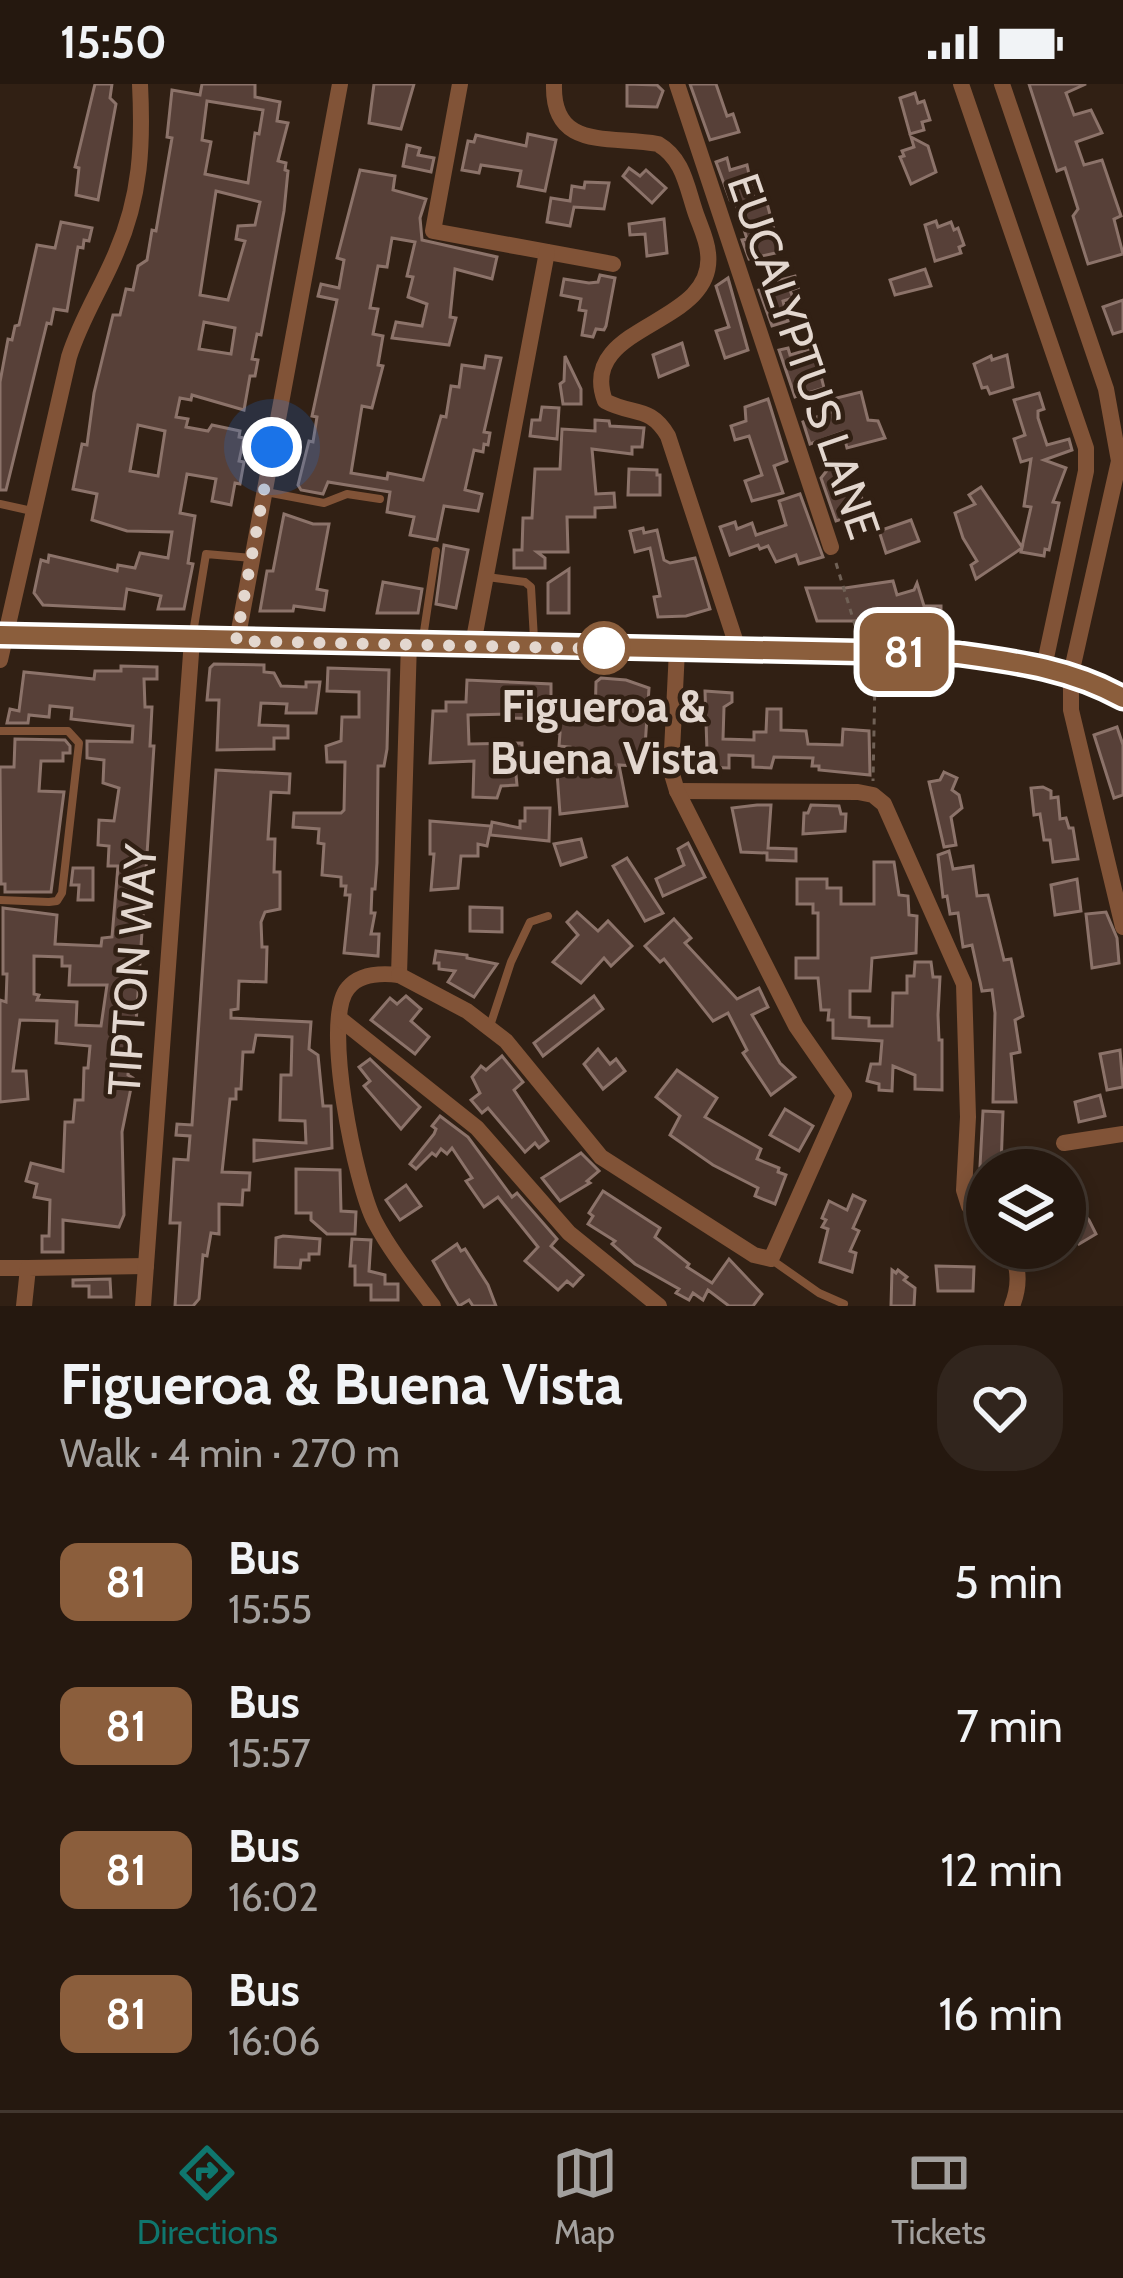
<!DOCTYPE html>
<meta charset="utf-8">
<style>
:root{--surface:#25180f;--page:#31251d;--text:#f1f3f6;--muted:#a3a09e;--line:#42372f;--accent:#0f766e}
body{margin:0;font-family:Cabin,sans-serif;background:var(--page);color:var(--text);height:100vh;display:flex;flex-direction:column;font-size:45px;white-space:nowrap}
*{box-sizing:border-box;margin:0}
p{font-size:39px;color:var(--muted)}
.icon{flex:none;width:66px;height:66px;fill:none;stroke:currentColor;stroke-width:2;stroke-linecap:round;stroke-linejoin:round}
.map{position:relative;height:1222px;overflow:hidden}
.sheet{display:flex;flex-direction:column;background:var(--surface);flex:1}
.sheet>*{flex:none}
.badge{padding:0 24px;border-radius:18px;font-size:42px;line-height:78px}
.fabs{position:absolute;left:966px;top:1065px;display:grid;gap:24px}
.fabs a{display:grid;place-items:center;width:120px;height:120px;border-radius:50%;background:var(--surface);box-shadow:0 6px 18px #0003,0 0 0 3px var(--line);font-size:60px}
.you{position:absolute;width:60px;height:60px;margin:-30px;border:9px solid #fff;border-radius:50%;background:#1a73e8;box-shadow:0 0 0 18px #1a73e833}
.map>.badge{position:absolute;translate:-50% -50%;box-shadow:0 0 0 6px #fff}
.round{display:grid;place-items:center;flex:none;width:126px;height:126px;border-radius:48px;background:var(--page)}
.summary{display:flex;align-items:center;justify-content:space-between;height:204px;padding:0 60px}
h1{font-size:57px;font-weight:700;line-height:90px}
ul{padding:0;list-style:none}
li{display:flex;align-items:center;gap:36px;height:144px;padding:0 60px}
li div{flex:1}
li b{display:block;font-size:45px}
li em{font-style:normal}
li .badge{min-width:132px;font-weight:700;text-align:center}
.status{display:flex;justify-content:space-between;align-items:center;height:84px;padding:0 60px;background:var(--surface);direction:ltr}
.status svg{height:33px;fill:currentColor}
.dock{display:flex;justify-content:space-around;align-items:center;height:168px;border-top:3px solid var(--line);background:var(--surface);font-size:33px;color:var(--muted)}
.dock a{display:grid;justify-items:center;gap:6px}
.dock .active{color:var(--accent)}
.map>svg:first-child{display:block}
.building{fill:#574038;stroke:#8c736a;stroke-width:3;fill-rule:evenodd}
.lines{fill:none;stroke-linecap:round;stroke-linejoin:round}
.path{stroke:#706156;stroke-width:3;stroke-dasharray:6 6;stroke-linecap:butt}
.lane{stroke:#815337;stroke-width:8}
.street{stroke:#815337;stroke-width:16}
.secondary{stroke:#b66b3d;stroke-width:24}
.line-casing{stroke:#fff;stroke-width:27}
.line{stroke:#8b5e3c;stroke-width:18}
.walk{stroke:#e3d7cf;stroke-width:12;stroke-dasharray:0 21.6}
.stop-dot{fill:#fff;stroke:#8b5e3c;stroke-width:6}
.labels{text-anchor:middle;stroke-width:9;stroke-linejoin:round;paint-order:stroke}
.street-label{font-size:45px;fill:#e3d7cf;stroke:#312014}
.stop-label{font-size:45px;font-weight:bold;fill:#e3d7cf;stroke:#312014}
</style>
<div class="status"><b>15:50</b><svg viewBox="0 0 49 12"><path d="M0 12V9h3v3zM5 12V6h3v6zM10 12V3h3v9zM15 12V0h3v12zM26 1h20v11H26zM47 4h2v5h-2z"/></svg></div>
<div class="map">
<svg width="1123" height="1222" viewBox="0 0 1123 1222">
<rect width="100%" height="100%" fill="#312014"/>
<g class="building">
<polygon points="95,0 112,0 110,14 116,20 98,116 76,111 79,84 75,83"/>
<path d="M202 0H255V13L280 18 277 37 288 39 278 77 286 79 285 86 288 87 284 127 261 251 257 250 252 275 258 276 255 292H250L244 326 192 311 191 316 180 314 176 333 188 335 186 343 208 347 212 341 240 347 239 353 244 354 239 377 244 378 240 400 235 399 231 421 212 417 216 395 187 390 180 429 195 432 188 479 193 480 184 525H158L161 512 127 505 124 525 43 521 34 509 41 476 48 478 49 471 117 487 118 481 135 484 140 469 168 474 172 448 127 447 92 436 97 410 73 405 82 360 87 361 94 309 113 231H120L126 205 133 206 138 182 147 176 152 146 156 147 172 54 167 53 172 6 200 11ZM207 17 263 26 259 50 255 49 248 99 205 90 211 58 202 56ZM216 107 260 118 255 141 238 142 236 155 245 157 228 216 200 211ZM204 238 235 244 231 270 199 265ZM138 341 165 347 158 392 130 387Z"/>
<polygon points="374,0 414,0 401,45 369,39"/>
<polygon points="627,0 657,1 663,7 657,23 627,22"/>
<polygon points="690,0 716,0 727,32 733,30 739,48 710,56"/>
<polygon points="1029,0 1086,0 1066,9 1074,31 1091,26 1102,49 1076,58 1084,81 1102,76 1121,132 1114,135 1123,170 1088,180 1073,132 1078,125 1065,84 1057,87"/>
<polygon points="915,9 918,19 924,17 930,36 922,38 924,46 910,50 900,14"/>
<polygon points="528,50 556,56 545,107 518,102 521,87 481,81 479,89 462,86 468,57 474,58 476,51 526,62"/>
<polygon points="911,53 928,62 936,88 911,100 900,73 904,72 902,67 914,63"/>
<polygon points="407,61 420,64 418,71 434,74 431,88 403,82"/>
<polygon points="727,74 730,86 747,81 756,123 767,119 780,168 749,175 742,156 747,155 734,114 730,116 716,78"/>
<polygon points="629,84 640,92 646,86 666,104 652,119 623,92"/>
<polygon points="360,86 395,92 393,106 426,115 420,134 422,156 497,173 492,195 455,185 450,233 456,234 449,261 392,254 396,238 422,242 427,220 408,213 413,193 407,192 415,158 392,154 387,183 378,182 370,224 378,225 373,250 383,252 378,281 383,282 372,324 362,322 351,389 387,395 388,389 423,396 441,332 446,333 451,302 459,303 462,281 484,284 486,272 501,274 484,348 490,349 488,361 484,360 483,368 474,366 465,406 482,410 478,427 444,422 437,456 410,451 414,433 387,428 390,408 328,398 323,410 301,406 298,401 309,357 313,358 317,333 312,332 337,216 318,212 321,200 339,204 344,176 337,174"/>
<polygon points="585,98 609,99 604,125 574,123 570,142 547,138 551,114 570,117 572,102 584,104"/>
<polygon points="664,135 667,169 647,172 645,150 630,151 629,140"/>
<polygon points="936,137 938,143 951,138 954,146 958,144 964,161 959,163 961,169 935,177 925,141"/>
<polygon points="61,138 92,144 89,157 84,156 83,164 78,163 67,227 54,225 51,240 47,239 6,406 0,406 0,298 8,255 12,256 15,242 19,241 37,161 55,164"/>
<polygon points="925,185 931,202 895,211 890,196"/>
<polygon points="600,191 615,194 606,242 604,246 596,245 593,253 582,251 586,227 579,226 581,215 561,211 564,195 589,199 598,198"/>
<polygon points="795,192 798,204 790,206 793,214 783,217 788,237 772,242 759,206 766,204 765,200"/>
<polygon points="728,194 748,266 725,274 716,247 729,243 716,202"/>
<polygon points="1123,216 1123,247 1113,250 1103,223"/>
<polygon points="682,259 688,281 659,293 653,271"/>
<polygon points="788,264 790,271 814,264 824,304 795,313 779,266"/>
<polygon points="1007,271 1013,303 990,310 987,303 982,304 974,280 991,272 992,276"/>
<polygon points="565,272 581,305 581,320 563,320 560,300 564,297"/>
<polygon points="861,308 868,336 878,337 885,354 847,364 843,348 810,360 803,338 831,328 828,316"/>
<polygon points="1039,309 1044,325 1038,327 1038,334 1047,361 1069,355 1072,366 1044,376 1066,384 1053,418 1059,419 1049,466 1045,465 1044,472 1021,468 1022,464 976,495 971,481 977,477 963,454 955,429 975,420 969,411 981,403 1022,463 1031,423 1024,422 1031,375 1021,378 1014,355 1025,351 1014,316"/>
<polygon points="768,315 787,377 774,382 783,409 752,417 745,397 762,391 749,352 735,356 731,342 746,337 745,323"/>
<polygon points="542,323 559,324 557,355 530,352 532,336 540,336"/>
<polygon points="595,336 609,337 610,342 644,344 642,363 632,363 632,370 592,365 596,410 614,409 615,423 595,424 595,433 567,433 568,468 537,468 545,474 545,484 514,484 514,466 522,466 523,434 532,434 535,385 560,385 562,345 595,347"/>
<polygon points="838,381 848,408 859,405 866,428 836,437 821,394 828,385"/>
<polygon points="629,385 657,386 657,391 660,391 660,411 628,411"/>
<polygon points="800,410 823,473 799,480 796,471 776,478 768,462 760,465 758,461 730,471 720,443 735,438 737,445 752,439 756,451 786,441 779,417"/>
<polygon points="284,430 313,440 329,440 317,505 327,507 324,526 294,522 293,527 260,527 267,487 273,487"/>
<polygon points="911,436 919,457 886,469 879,447"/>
<polygon points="643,444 644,449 657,446 664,476 670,479 695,474 710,525 686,532 658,533 654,513 660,512 650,464 635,468 630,447"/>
<polygon points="444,461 468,466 456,524 436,520"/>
<polygon points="569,485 569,529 548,529 548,499"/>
<polygon points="893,497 897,511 914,506 917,499 924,522 941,522 941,539 914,538 914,527 855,537 817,537 806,504 845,504"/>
<polygon points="383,498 422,505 418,529 377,529"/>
<polygon points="214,580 264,581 264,588 274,589 281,602 306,603 306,598 320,598 316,629 286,629 287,620 261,619 259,641 288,642 288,654 274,654 274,665 217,666 219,616 207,616 210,584"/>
<path d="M121 582 157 583V595H144L145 623H152L150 662H154L136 940H113V956L130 957 128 991 133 994 122 1048 124 1131 119 1143 63 1136V1168H42V1152H49L50 1116 34 1113 37 1100 26 1097 31 1079 63 1087 65 1038H73L75 1016H83L84 984H88L90 962 56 959 57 937 20 936 13 987H26L28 1015 0 1018V916L6 918 7 890H3V824L57 831 55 860 101 862 102 854 112 853 118 782H108L109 762 98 761 99 736 114 737 119 704 103 699 104 676 87 674V657L132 658 133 642 71 635 72 624 50 622 49 633 29 631 28 639H7L10 625 19 627 24 588 94 595 95 587H121ZM34 872 62 873V882H70L69 901H107L101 942 76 941 77 918 37 916 39 911 34 910Z"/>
<polygon points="328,584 389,586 387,665 384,682 378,682 377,779 375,805 372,805 371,829 375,829 371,850 379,850 378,872 344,869 350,811 345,811 346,802 341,802 341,793 322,791 324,760 318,759 319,745 293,743 294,729 341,729 344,726 345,678 327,678 326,662 341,657 342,633 359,633 359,608 327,607"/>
<polygon points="601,594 626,596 649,604 644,677 633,676 633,682 619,681 627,722 560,730 557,688 569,687 570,663 559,662 560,649 541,649 542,635 513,634 513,630 468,631 469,660 522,659 522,680 515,680 517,701 501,702 497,714 473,713 474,677 430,679 433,627 446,627 446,618 466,618 467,596 551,600 551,630 556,634 595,637 596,598"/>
<polygon points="705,607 732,609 732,618 724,623 723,655 754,656 754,648 766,648 767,625 781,625 781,646 806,647 808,660 842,661 843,645 869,647 870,691 819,686 819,682 812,682 813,674 774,673 771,684 753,683 753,672 729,671 729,684 700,683 700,669 707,667"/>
<polygon points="1117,643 1123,661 1123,711 1114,714 1094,651"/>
<polygon points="15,655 65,656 70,662 70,669 63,669 63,677 41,677 39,707 64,708 51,808 5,808 5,800 1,800 0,683 14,683"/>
<polygon points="216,686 290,690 289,709 271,708 268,755 275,755 274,788 280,788 280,825 265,828 261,838 262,863 267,863 266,898 239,897 238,925 231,926 231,934 311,938 309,965 318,971 323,1022 331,1022 332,1064 254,1077 254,1056 306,1059 305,1037 280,1036 281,991 291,991 292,953 256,951 253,968 243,968 241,1005 236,1005 236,1015 230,1015 222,1088 250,1089 249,1106 243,1106 242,1121 219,1120 219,1150 211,1149 207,1172 203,1171 199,1215 193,1222 175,1222 180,1139 170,1139 174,1075 188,1076 190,1052 176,1051 177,1040 192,1041"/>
<polygon points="944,688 957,694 952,706 959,711 962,724 951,733 956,761 944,763 929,698 940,696"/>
<polygon points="1043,703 1051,707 1051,714 1058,713 1060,735 1066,734 1069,744 1073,744 1078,775 1053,778 1050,756 1044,756 1040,730 1034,731 1031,704"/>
<polygon points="757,721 771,721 768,764 796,765 796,777 767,776 767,769 741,768 732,724"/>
<polygon points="811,721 839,722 841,730 846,730 845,747 803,750 804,729 808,729"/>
<polygon points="525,724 550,724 549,757 490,751 492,738 520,744 520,737 525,737"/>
<polygon points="430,737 491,742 487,762 478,760 478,772 461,772 458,804 431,806 434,770 430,770"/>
<polygon points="581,755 586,773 561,781 554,760"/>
<polygon points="688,759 705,793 663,812 656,795 684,781 678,765"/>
<polygon points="949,767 953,785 973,782 977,812 988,811 1004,876 1011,875 1023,932 1015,936 1020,968 1011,970 1016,1018 993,1018 995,929 992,906 982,907 972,861 963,863 958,829 950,830 947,812 943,813 938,771"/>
<polygon points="627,774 663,829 645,837 613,782"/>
<polygon points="874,778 894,778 899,811 908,812 909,831 917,832 916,869 872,874 870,907 850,907 850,933 869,934 869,942 892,942 893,909 907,909 907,892 914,892 915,878 931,878 933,893 940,893 938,931 939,956 942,956 942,1006 915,1005 915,991 893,982 892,1007 879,1006 879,1000 867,997 871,980 880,980 882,957 833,954 833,936 828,936 829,926 821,926 818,894 796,894 796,874 818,874 818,829 813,829 813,820 797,820 797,795 827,795 827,804 841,804 841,820 874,820"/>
<polygon points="73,784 93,784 93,816 78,816 79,801 71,801"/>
<polygon points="1077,795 1081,827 1055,831 1051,801"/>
<polygon points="470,823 502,824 502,848 470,847"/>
<polygon points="577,828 598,847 608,837 632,862 611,882 604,874 581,899 553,878 578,851 567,838"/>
<polygon points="1106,828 1117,854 1119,879 1092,884 1086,830"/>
<polygon points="674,835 691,854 685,859 737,915 759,904 768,923 752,931 780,979 795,993 771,1011 743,969 747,966 728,929 713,937 664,875 660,878 645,862"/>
<polygon points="436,867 467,871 467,874 497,880 474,913 448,898 455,887 439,885 439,879 434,879"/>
<polygon points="406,912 421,925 411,937 429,953 415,970 371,936 390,914 397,920"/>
<polygon points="594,912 603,925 543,972 534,959"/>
<polygon points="598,965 610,980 616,975 625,987 603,1005 584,980"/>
<polygon points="1120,966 1123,1003 1107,1006 1100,970"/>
<polygon points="502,972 523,998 514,1006 548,1057 539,1064 535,1059 525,1068 488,1024 482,1029 471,1016 480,1009 472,993 481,982 486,986"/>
<polygon points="370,975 420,1023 401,1045 364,1002 370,997 359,983"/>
<polygon points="677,986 717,1014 705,1033 761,1065 757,1075 779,1084 778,1088 786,1091 775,1120 755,1112 758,1104 713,1081 670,1051 680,1032 656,1013"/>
<polygon points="1100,1011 1105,1032 1079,1038 1075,1018"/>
<polygon points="785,1025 813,1042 799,1067 770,1051"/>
<polygon points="983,1027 1003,1028 1001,1083 980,1082"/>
<polygon points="440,1032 468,1053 512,1113 517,1109 557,1155 551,1162 583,1191 573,1202 567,1197 558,1206 525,1177 538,1163 498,1113 484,1123 466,1097 472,1094 452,1064 447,1070 441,1065 436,1072 432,1069 416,1085 410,1080 434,1050 436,1045 432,1042"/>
<polygon points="581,1069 599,1087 587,1097 590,1099 560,1117 542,1094"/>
<polygon points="296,1085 340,1086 341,1127 356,1128 355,1150 327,1150 311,1136 311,1129 296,1129"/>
<polygon points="406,1101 421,1122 400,1136 386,1116"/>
<polygon points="603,1107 660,1144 655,1153 689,1180 687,1183 712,1199 729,1175 762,1210 753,1222 729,1222 708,1206 703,1216 693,1209 689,1216 676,1209 679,1205 635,1180 612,1160 615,1157 588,1140 593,1132 589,1129"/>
<polygon points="853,1111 865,1117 853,1144 859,1147 850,1167 856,1169 852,1188 820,1178 828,1145 822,1143 826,1136 822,1134 829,1117 847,1126"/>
<polygon points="1073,1118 1089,1136 1096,1150 1079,1160 1065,1142 1065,1123"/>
<polygon points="283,1152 320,1155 319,1170 309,1170 309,1176 301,1176 300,1184 275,1183 276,1154"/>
<polygon points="352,1155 371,1156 369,1187 385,1191 385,1200 398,1200 398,1216 371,1216 371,1201 355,1201 355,1182 350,1182"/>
<polygon points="457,1160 461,1167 465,1165 488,1201 496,1222 473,1222 469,1216 459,1222 448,1204 433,1177"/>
<polygon points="936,1182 974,1183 973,1207 938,1207"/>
<polygon points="892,1186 896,1189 898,1186 907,1193 904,1196 915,1204 914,1222 891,1222"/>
<polygon points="110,1195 111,1213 89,1213 89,1202 73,1202 73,1196"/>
</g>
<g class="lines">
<g class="path">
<polyline points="836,479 858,551"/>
<polyline points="872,587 875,595 873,697"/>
</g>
<g class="lane">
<polyline points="266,408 324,419 347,410 380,415"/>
<polyline points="0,420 32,427"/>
<polyline points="487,493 525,498 531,503 534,555"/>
<polyline points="193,549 206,470 252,474"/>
<polyline points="423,554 436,467"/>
<polyline points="0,647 68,647 79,659 62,809 57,817 49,818 0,816"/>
<polyline points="490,942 511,878 530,838 548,832"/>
<polyline points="772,1176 819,1209 844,1220"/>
</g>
<g class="street">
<polyline points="460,0 433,147 613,180"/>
<path d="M554 0C552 67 609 51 658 60 682 74 686 99 694 124 698 138 707 154 708 169 717 243 576 239 605 317 633 332 650 321 668 352L739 568"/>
<polyline points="677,0 831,463"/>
<polyline points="961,0 1086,364 1086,387 1044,583"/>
<polyline points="1002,0 1106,305 1119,377 1071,590 1071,626 1123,843"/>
<polyline points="237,557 340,0"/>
<path d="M409 558 399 891C382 889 360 889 348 904 321 935 356 1103 375 1138 391 1168 413 1195 433 1222"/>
<polyline points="473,560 547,168"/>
<path d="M0 576 69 273C81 235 101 205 116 169 141 112 143 60 140 0"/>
<polyline points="677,707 858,708 873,711 884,720 964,900 968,1033 964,1106 969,1122 987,1142"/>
<polyline points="399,891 467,927 506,957 601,1073 754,1171 771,1175 844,1011 796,942 677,707 671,687 677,566"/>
<polyline points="339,934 477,1044 569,1149 659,1222"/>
<polyline points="1064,1059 1123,1050"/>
<path d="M1009 1164C1020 1183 1020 1202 1012 1222"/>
<polyline points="0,1184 28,1184"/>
<polyline points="24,1222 28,1184 146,1182"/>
<polyline points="143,1222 192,556"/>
</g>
<path class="secondary" d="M0 551 959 570C1017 579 1071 585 1123 614"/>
</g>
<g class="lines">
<g class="line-casing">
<path id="line" d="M0 551 959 570C1017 578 1071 585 1123 614"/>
</g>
<use href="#line" class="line"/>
<polyline class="walk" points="272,363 236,557 619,565 604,564"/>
</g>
<circle class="stop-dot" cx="604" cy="564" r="24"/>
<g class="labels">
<g class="street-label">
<text transform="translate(804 272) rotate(71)" y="16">EUCALYPTUS LANE</text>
<text transform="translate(132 886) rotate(-86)" y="16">TIPTON WAY</text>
</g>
<g class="stop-label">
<text x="604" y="638">Figueroa &amp;<tspan x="604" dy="52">Buena Vista</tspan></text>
</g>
</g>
</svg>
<div class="fabs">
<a><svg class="icon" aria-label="layers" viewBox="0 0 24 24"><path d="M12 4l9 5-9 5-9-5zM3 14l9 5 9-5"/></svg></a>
</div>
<div class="you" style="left:272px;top:363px"></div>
<b class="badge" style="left:904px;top:568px;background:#8b5e3c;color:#fff">81</b>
</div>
<section class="sheet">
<div class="summary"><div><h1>Figueroa &amp; Buena Vista</h1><p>Walk · 4 min · 270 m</p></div><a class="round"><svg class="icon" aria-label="heart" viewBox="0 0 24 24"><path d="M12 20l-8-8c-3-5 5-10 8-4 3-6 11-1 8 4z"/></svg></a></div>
<ul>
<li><span class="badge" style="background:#8b5e3c;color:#fff">81</span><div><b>Bus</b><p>15:55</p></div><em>5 min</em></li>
<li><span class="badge" style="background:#8b5e3c;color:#fff">81</span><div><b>Bus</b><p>15:57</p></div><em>7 min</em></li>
<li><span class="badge" style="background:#8b5e3c;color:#fff">81</span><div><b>Bus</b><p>16:02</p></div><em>12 min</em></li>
<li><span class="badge" style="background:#8b5e3c;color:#fff">81</span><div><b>Bus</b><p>16:06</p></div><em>16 min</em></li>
</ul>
</section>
<nav class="dock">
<a class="active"><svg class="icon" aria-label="directions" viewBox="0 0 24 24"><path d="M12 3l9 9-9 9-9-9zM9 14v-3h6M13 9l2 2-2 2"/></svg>Directions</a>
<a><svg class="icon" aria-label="map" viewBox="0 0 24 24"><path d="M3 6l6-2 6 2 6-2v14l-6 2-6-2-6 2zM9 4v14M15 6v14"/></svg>Map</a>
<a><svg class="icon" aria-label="tickets" viewBox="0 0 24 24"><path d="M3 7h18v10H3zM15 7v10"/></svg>Tickets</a>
</nav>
